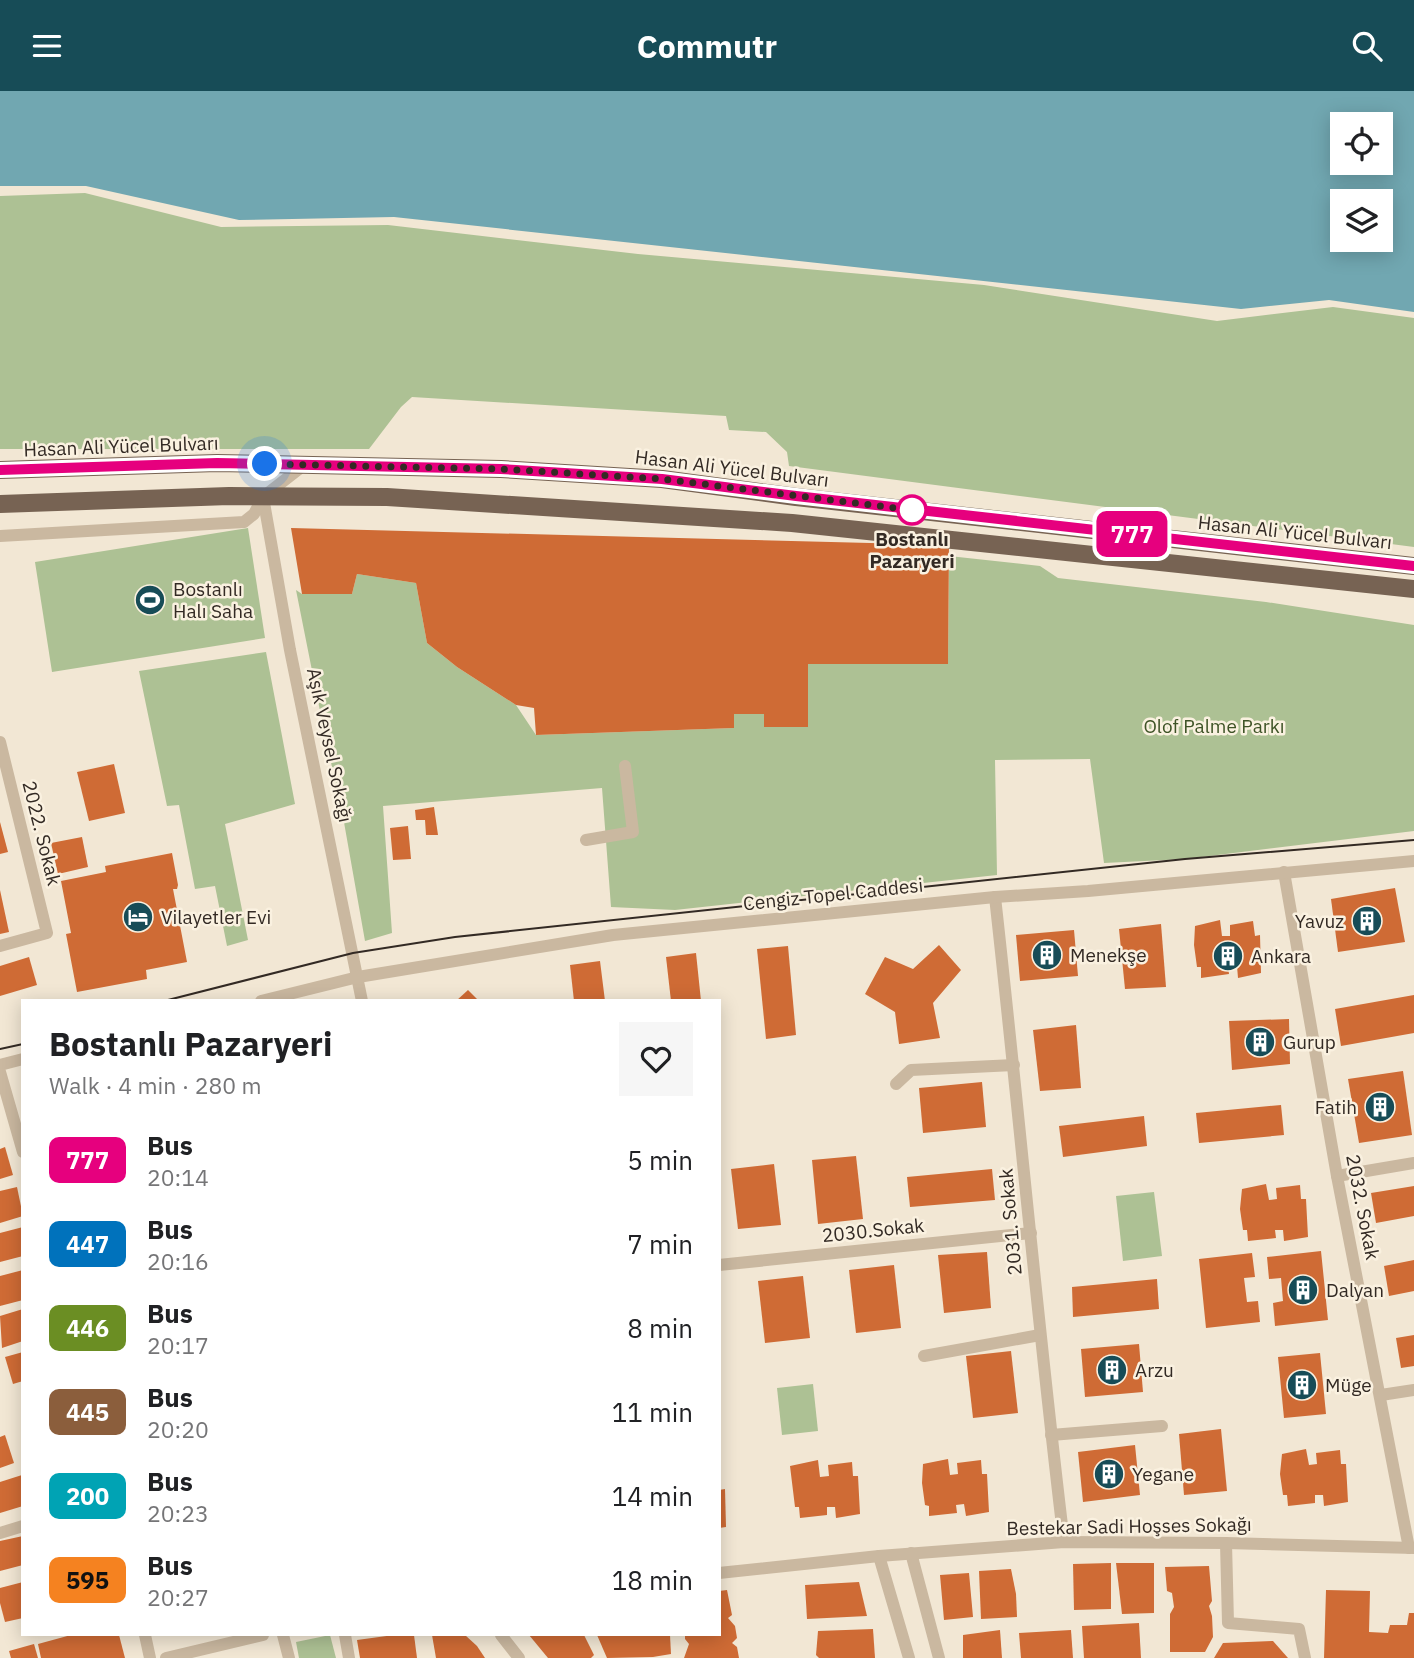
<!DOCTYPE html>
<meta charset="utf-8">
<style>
:root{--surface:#fff;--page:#f6f6f6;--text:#202124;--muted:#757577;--accent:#174c57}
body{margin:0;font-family:"IBM Plex Sans",sans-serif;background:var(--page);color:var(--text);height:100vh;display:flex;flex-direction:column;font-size:26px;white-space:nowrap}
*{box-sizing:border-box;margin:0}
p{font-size:23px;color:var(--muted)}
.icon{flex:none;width:38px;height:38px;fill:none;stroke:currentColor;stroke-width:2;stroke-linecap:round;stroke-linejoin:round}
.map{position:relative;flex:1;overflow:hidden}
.details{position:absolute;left:21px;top:908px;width:700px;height:637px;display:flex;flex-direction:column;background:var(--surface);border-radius:0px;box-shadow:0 4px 18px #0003}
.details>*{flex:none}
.badge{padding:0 14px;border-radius:10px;font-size:24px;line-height:46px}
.buttons{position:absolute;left:1330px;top:21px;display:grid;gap:14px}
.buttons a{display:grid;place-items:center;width:63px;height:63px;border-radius:0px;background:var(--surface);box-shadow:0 4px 18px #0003;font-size:35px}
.you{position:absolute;width:35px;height:35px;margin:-18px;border:5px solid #fff;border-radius:50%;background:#1a73e8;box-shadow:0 0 0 10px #1a73e833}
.map>.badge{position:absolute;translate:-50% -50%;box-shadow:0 0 0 4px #fff}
.round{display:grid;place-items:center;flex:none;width:74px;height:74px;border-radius:0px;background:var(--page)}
.overview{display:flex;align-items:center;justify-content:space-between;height:119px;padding:0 28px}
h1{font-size:33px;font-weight:700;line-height:52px}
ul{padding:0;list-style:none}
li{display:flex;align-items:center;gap:21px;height:84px;padding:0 28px}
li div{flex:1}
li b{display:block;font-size:26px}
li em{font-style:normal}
li .badge{min-width:77px;font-weight:700;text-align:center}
header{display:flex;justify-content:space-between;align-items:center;height:91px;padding:0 28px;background:var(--accent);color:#fff;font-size:32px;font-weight:700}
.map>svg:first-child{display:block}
.green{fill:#adc194}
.water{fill:#71a7b1;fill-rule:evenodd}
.building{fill:#cf6b35}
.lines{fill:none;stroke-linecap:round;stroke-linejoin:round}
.street{stroke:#cab8a0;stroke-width:12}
.primary{stroke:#776353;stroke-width:18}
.tram{stroke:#332a24;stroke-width:2}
.line-casing{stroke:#fff;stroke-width:16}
.line{stroke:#e6007e;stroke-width:10}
.walk{stroke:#332a24;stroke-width:7;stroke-dasharray:0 12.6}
.stop-dot{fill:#fff;stroke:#e6007e;stroke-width:3.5}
.labels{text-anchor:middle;stroke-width:5;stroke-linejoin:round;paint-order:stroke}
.street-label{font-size:19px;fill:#332a24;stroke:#faf1e0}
.stop-label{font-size:19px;font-weight:bold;fill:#332a24;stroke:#faf1e0}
.poi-label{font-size:19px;fill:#332a24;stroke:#faf1e0;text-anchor:start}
.park-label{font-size:19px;fill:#3e5326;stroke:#faf1e0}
</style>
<header><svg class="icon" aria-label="menu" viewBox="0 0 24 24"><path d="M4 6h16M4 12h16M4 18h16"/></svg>Commutr<svg class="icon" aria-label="search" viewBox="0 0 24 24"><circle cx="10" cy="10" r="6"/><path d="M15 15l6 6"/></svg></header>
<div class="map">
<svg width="1414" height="1567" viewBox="0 0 1414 1567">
<rect width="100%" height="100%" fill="#f2e7d4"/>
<g class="green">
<polygon points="85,102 221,136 388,134 638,163 984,194 1217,230 1333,216 1414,227 1414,456 789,375 787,361 766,341 729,339 726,325 412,306 401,316 369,358 0,358 0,105"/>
<polygon points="248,437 265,547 52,581 35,471"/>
<polygon points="949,465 1040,475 1058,487 1266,511 1414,534 1414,740 1185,768 1104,772 1090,668 995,669 997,784 675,819 611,816 602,697 383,715 392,842 365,850 342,720 325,645 296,499 302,503 352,503 357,483 416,492 427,552 457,576 516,614 536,644 734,637 734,623 764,623 764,636 807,636 808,573 948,572"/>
<polygon points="266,561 295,713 225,733 248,849 227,855 215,795 195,798 179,714 167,715 139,580"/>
<polygon points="1154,1101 1162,1165 1123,1170 1116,1105"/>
<polygon points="813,1293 818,1340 782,1344 777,1297"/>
<polygon points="330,1544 336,1567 299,1567 296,1551"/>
</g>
<path class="water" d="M0 0H1414V221L1329 209 1241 218 394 126 239 129 86 95H0ZM1342 33H1381V72H1342ZM1342 110H1381V149H1342Z"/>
<g class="building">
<polygon points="291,437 949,454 948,573 808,573 808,636 764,636 764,623 734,623 734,637 536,644 534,617 516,614 457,576 427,552 416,492 357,483 352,503 302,503"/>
<polygon points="114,673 125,722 89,730 77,681"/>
<polygon points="434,716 438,744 426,744 425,729 416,729 415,719"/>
<polygon points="0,731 8,761 0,763"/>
<polygon points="408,735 411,768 393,769 390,737"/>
<polygon points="82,746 88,776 58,783 51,752"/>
<polygon points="172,762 178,794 177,798 173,798 187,871 146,879 147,888 77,901 66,843 71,842 61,790 106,781 105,775"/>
<polygon points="1395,797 1405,851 1338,861 1331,808"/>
<polygon points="0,799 9,841 0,843"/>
<polygon points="1220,829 1222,845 1230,845 1230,834 1253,830 1255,845 1260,844 1261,882 1238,887 1237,875 1228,876 1229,883 1201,887 1201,876 1197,876 1194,854 1195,835"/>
<polygon points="1161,833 1166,896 1125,898 1119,838"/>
<polygon points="1074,839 1078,885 1020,890 1016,844"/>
<polygon points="939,854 961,879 933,912 940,947 899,953 895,921 865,903 885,866 913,878"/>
<polygon points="788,855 796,944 766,948 757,858"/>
<polygon points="696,862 701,910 671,910 666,866"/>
<polygon points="29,866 37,894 0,905 0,875"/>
<polygon points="600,870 605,910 574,910 570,874"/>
<polygon points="468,899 479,910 456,910"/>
<polygon points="1414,904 1414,942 1341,955 1335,918"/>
<polygon points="1289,928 1290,973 1232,979 1229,930"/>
<polygon points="1076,934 1081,997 1040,1000 1033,939"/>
<polygon points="1403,980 1412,1044 1359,1052 1348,988"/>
<polygon points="982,991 986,1036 923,1042 919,997"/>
<polygon points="1281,1014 1284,1044 1199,1052 1196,1022"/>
<polygon points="1144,1025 1147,1055 1063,1066 1059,1035"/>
<polygon points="5,1056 13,1084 0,1088 0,1058"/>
<polygon points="856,1065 863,1128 818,1133 812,1069"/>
<polygon points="774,1073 781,1134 738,1138 731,1078"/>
<polygon points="992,1078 995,1109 910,1116 907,1086"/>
<polygon points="1266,1093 1269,1109 1277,1108 1276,1097 1300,1094 1301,1108 1306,1108 1308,1146 1284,1150 1283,1139 1275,1139 1276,1147 1248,1150 1247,1139 1243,1139 1240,1118 1242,1098"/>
<polygon points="1414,1095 1414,1125 1376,1132 1371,1102"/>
<polygon points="17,1096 23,1125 0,1132 0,1100"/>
<polygon points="23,1136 23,1165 0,1171 0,1142"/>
<polygon points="1321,1160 1328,1229 1275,1235 1273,1212 1283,1210 1281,1187 1269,1188 1267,1166"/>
<polygon points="987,1161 991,1217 944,1222 938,1164"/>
<polygon points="1252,1162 1255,1186 1244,1187 1247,1211 1258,1210 1260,1231 1206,1237 1199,1168"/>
<polygon points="1414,1169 1414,1200 1389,1205 1384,1175"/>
<polygon points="894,1174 901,1237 856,1242 849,1179"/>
<polygon points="23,1179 23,1209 0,1215 0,1185"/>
<polygon points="803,1185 810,1247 765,1252 758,1190"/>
<polygon points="1157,1188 1159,1218 1073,1226 1072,1196"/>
<polygon points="23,1218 23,1250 2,1257 0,1225"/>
<polygon points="1414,1244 1414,1275 1401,1277 1396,1247"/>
<polygon points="1139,1253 1143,1301 1085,1306 1081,1258"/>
<polygon points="1011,1260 1018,1322 973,1327 966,1265"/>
<polygon points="23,1261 23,1290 13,1293 5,1266"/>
<polygon points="1320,1262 1326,1323 1284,1327 1278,1266"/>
<polygon points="1221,1338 1227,1400 1184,1404 1179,1343"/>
<polygon points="5,1344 14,1372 0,1377 0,1346"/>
<polygon points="1135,1354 1140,1404 1083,1411 1078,1361"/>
<polygon points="1306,1358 1309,1374 1317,1373 1316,1362 1340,1359 1341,1373 1346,1373 1348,1411 1324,1415 1323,1404 1315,1404 1315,1412 1288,1415 1287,1404 1283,1404 1280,1383 1282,1363"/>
<polygon points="948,1368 950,1384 958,1383 957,1372 981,1369 982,1383 987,1383 989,1421 966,1425 964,1413 956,1414 957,1422 929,1425 929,1415 925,1414 922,1392 923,1373"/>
<polygon points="818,1369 820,1386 829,1385 828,1374 852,1371 853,1385 858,1385 860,1423 836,1427 835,1416 827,1416 827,1424 800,1427 799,1416 795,1416 790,1375"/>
<polygon points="22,1384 23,1415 0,1422 0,1391"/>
<polygon points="725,1398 726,1436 719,1437 719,1399"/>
<polygon points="23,1445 23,1474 0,1480 0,1450"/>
<polygon points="1111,1472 1111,1518 1074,1519 1073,1473"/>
<polygon points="1116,1472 1154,1472 1154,1522 1122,1523"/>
<polygon points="1209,1475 1212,1510 1209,1515 1212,1525 1213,1546 1205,1561 1170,1561 1170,1523 1174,1516 1172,1502 1167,1500 1165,1476"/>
<polygon points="1011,1478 1016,1503 1017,1526 981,1528 979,1480"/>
<polygon points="969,1482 973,1526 944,1529 940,1484"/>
<polygon points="23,1491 23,1527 5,1531 0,1512 0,1497"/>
<polygon points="859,1491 867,1525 807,1528 805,1494"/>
<polygon points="727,1499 732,1524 728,1527 735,1535 737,1547 732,1552 737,1556 739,1567 684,1567 689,1553 685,1548 685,1544 719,1544 719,1500"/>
<polygon points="1326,1499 1370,1500 1369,1541 1388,1542 1390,1534 1407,1534 1409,1522 1414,1522 1414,1567 1324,1567"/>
<polygon points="1139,1532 1141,1567 1084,1567 1082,1535"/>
<polygon points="873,1538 875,1567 819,1567 816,1564 818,1540"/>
<polygon points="1000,1539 1002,1567 963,1567 963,1544"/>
<polygon points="1071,1539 1073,1567 1021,1567 1019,1542"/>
<polygon points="71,1544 119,1544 125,1567 41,1567 38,1553"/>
<polygon points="394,1544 414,1544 417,1567 360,1567 357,1549"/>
<polygon points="432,1544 465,1544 477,1555 485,1567 436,1567"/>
<polygon points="529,1544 584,1544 594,1564 591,1567 548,1567"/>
<polygon points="597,1544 670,1544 671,1563 653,1566 607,1567"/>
<polygon points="1273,1550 1288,1567 1214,1567 1223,1552"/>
<polygon points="34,1553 38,1567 11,1567 9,1560"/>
</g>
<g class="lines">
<g class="street">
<polyline points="263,406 290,559 362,910"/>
<polyline points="0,445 244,431 254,423 263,406 304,374"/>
<polyline points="0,651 47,842 0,855"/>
<polyline points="586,749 633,741 625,675"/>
<polyline points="1284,781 1337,1085 1409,1457"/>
<path d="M995 806C1019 1021 1038 1237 1064 1451"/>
<polyline points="261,910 358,886 613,844 995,806 1088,800 1414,770"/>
<polyline points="0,974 23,968"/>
<polyline points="0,981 23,1061"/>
<polyline points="896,993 911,979 1014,974"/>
<polyline points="1337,1085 1414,1072"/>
<polyline points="719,1174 1031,1142"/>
<polyline points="924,1265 1040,1244"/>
<polyline points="1381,1304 1414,1299"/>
<polyline points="1051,1344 1162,1335"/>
<polyline points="0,1442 23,1435"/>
<polyline points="1226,1452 1228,1532 1299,1538 1305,1567"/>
<polyline points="911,1462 939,1567"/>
<polyline points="879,1465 909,1567"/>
<polyline points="719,1482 879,1465 1064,1451 1226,1452 1414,1457"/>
<polyline points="145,1544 150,1567"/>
<polyline points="283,1544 289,1567"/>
<polyline points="345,1544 349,1567"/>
<polyline points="501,1544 519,1567"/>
<polyline points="166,1567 263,1544"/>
</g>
<g class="primary">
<polyline points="0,379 217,372 501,378 662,388 796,406 1414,475"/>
<polyline points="0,413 229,405 387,406 792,432 1414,498"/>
</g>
<g class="tram">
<polyline points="164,910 353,862 455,846 1185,768 1414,749"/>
<polyline points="0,958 23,953"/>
</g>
</g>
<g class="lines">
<g class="line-casing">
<polyline id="line" points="0,379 217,372 501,378 662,388 796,405 1414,475"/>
</g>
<use href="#line" class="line"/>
<polyline class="walk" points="265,373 501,378 662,388 912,419"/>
</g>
<defs>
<g id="stadium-disc" transform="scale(1.575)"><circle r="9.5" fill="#174c57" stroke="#faf1e0"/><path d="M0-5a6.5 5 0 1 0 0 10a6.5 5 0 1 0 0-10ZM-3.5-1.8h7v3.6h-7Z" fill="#fff"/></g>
<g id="hotel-disc" transform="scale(1.575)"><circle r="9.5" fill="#174c57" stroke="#faf1e0"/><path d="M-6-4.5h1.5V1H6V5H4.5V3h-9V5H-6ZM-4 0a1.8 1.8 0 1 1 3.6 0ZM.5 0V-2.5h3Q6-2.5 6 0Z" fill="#fff"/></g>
<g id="building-disc" transform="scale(1.575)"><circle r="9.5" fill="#174c57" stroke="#faf1e0"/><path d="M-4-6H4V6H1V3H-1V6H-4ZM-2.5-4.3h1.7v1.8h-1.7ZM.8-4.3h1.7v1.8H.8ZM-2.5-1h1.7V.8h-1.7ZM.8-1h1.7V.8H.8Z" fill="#fff"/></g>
</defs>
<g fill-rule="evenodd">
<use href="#stadium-disc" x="150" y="509"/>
<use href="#hotel-disc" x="138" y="826"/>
<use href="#building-disc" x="1367" y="830"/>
<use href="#building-disc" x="1047" y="864"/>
<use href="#building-disc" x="1228" y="865"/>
<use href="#building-disc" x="1260" y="951"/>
<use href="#building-disc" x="1380" y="1016"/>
<use href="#building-disc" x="1303" y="1199"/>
<use href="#building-disc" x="1112" y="1279"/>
<use href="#building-disc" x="1302" y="1294"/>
<use href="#building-disc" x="1109" y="1383"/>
</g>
<circle class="stop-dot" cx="912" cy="419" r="14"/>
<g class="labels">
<g class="street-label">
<text transform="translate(121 355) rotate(-2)" y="7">Hasan Ali Yücel Bulvarı</text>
<text transform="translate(732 377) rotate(7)" y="7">Hasan Ali Yücel Bulvarı</text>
<text transform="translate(1295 441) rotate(6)" y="7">Hasan Ali Yücel Bulvarı</text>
<text transform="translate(330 654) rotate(78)" y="7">Aşık Veysel Sokağı</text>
<text transform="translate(42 742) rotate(76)" y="7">2022. Sokak</text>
<text transform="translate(833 803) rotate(-6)" y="7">Cengiz Topel Caddesi</text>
<text transform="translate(1363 1116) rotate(79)" y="7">2032. Sokak</text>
<text transform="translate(1010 1131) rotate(-95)" y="7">2031. Sokak</text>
<text transform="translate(873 1139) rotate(-6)" y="7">2030.Sokak</text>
<text transform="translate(1129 1435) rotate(-1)" y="7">Bestekar Sadi Hoşses Sokağı</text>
</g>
<g class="stop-label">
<text x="912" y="455">Bostanlı<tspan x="912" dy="22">Pazaryeri</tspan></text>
</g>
<g class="poi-label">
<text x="173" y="505">Bostanlı<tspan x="173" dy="22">Halı Saha</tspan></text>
<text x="161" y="833">Vilayetler Evi</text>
<text x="1344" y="837" text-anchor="end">Yavuz</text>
<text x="1070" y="871">Menekşe</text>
<text x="1251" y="872">Ankara</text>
<text x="1283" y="958">Gurup</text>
<text x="1357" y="1023" text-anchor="end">Fatih</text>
<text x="1326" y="1206">Dalyan</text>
<text x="1135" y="1286">Arzu</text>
<text x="1325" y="1301">Müge</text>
<text x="1132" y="1390">Yegane</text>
</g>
<g class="park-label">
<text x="1214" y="642">Olof Palme Parkı</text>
</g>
</g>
</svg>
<div class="buttons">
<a><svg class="icon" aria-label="locate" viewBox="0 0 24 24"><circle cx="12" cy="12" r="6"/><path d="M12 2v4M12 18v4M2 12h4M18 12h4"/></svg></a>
<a><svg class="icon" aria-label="layers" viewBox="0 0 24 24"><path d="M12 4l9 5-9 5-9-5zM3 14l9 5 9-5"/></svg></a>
</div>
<div class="you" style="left:265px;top:373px"></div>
<b class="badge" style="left:1132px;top:443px;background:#e6007e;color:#fff">777</b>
<section class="details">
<div class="overview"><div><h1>Bostanlı Pazaryeri</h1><p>Walk · 4 min · 280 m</p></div><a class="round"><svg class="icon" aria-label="heart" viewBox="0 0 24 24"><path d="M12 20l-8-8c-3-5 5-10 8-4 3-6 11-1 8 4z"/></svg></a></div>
<ul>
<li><span class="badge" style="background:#e6007e;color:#fff">777</span><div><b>Bus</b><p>20:14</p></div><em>5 min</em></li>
<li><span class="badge" style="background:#0072bc;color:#fff">447</span><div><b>Bus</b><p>20:16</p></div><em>7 min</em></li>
<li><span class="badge" style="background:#6b8e23;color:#fff">446</span><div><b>Bus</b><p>20:17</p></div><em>8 min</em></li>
<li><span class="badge" style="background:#8b5e3c;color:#fff">445</span><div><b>Bus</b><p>20:20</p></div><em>11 min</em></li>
<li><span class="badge" style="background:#00a3b4;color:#fff">200</span><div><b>Bus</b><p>20:23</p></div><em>14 min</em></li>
<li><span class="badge" style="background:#f58220;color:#111">595</span><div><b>Bus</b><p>20:27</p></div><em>18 min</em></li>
</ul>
</section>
</div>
